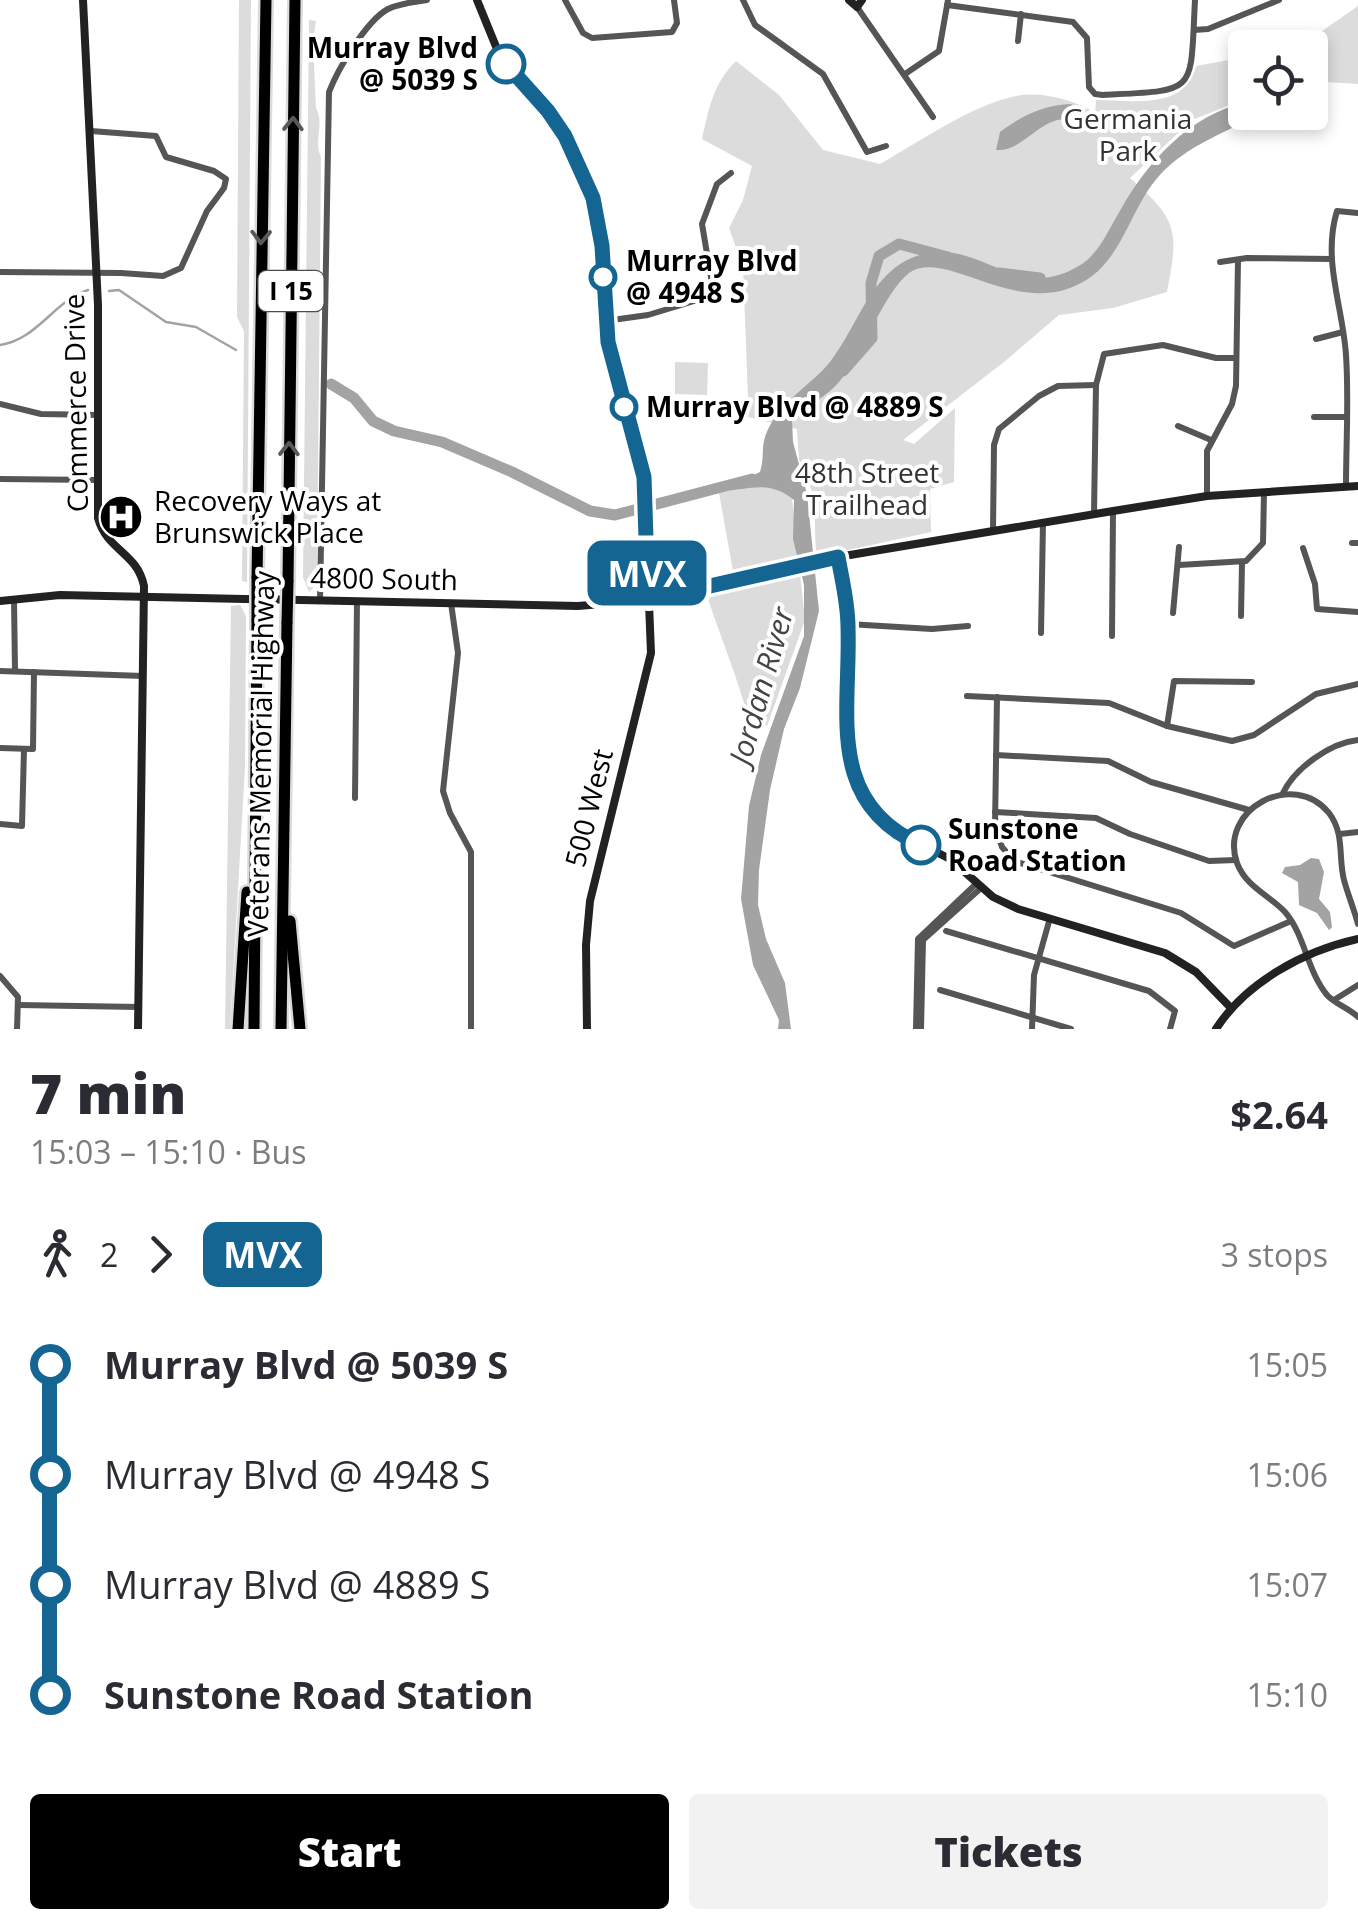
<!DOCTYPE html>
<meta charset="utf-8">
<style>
:root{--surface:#fff;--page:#f2f2f3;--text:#2b2b33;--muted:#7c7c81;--accent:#000}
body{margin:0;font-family:"Open Sans",sans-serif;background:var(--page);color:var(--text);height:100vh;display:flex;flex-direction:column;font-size:38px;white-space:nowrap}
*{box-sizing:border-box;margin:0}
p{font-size:32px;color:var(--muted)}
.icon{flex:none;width:55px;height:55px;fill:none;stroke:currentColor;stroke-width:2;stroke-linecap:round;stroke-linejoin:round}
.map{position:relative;height:1029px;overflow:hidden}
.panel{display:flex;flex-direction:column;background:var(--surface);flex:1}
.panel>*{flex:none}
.badge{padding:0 20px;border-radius:15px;font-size:35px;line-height:65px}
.tools{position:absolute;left:1228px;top:30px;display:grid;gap:20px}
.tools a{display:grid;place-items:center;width:100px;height:100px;border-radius:10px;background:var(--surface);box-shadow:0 5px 15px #0003;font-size:50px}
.map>.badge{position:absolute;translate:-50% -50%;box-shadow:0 0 0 5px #fff}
.legs{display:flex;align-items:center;gap:15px;height:110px;padding:0 30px;font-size:32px}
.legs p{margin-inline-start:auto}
.head{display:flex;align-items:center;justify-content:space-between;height:170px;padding:0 30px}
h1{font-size:55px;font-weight:800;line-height:75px}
.button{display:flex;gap:20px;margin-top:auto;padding:20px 30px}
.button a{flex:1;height:115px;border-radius:10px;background:var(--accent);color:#fff;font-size:40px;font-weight:800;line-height:115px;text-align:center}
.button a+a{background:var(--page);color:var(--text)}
ul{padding:0 30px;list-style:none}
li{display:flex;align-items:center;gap:35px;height:110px;font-size:38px}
li i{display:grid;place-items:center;width:15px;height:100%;margin:0 12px;background:currentColor}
li i::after{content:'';width:25px;height:25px;margin:-12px;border:8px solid;border-radius:50%;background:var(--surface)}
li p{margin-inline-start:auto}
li:first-child i{background:linear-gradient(#0000 50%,currentColor 0)}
li:last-child i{background:linear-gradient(currentColor 50%,#0000 0)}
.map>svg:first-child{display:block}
.green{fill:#dcdcdc}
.water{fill:#a3a3a3}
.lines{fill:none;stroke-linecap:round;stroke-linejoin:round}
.stream{stroke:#a3a3a3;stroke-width:2.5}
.river{stroke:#a3a3a3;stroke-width:11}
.highway-casing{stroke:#dbdbdb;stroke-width:16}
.street{stroke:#555;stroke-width:6}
.secondary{stroke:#222;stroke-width:8}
.highway{stroke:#000;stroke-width:11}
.highway-bridge-casing{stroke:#dbdbdb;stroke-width:16;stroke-linecap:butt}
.highway-bridge{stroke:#000;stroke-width:11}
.oneway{stroke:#595959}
.line-1-casing{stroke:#fff;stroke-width:22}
.line-1{stroke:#156593;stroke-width:15}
.stop-1-dot{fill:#fff;stroke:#156593;stroke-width:5}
.labels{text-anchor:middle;stroke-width:8;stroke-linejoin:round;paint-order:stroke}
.shield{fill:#fff;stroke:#4c4c4c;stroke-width:2.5}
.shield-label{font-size:25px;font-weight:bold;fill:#000}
.stop-label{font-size:28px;font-weight:bold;fill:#000;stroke:#fff;text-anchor:start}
.park-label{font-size:28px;fill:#333;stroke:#fff}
.street-label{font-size:28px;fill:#000;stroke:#fff}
.poi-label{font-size:28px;fill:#000;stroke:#fff;text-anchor:start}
.water-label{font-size:30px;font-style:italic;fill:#444;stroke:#fff}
</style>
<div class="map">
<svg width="1358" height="1029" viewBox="0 0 1358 1029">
<rect width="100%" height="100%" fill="#fff"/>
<g class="green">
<polygon points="239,0 251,0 247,582 242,581 244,331 237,317"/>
<polygon points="1358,6 1358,84 1310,81 1310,48 1287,47 1312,38"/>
<path d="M309 20 316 21 313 42 316 108C325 124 313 141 321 157L317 584 309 592 303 577Z"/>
<path d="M1245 57V99L1192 120 1130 178C1178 220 1179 230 1167 292L1113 308 1059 315 1004 362 903 440 914 444 955 408 954 482 930 489 931 532 816 557 814 496 799 460 797 429 748 417 751 400 748 398 743 267 729 228 743 200 752 166 702 139C709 108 713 84 736 61L779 95 823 150 880 164C917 143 971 106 1012 97 1039 90 1072 99 1095 113L1096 100C1130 100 1186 111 1196 66Z"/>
<polygon points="675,362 708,363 707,395 675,394"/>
<path d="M759 484 776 486 792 498 805 620 767 726 750 725C739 680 721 639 707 596L736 588 719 493Z"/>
<polygon points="240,605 246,616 245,766 230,1029 225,1029 231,606"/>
</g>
<g class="water">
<path d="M1245 103V112L1264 113C1230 130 1185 146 1159 176 1132 206 1124 252 1092 276 1023 327 948 246 909 273 885 291 862 355 839 382 826 398 806 405 792 420L793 442 807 494 819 611 800 688 784 729 770 790 759 870 758 905 766 939 785 983 791 1029H778L779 1020 753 965 741 899 749 806 761 755 804 636V585L793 539 794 500C768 479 751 490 720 491L760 472C766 453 758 445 772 422 786 398 812 384 830 362 860 324 873 262 929 253 986 244 1019 304 1082 264 1100 252 1110 227 1121 209 1147 163 1190 114 1245 103Z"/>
<path d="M1071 104 1088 118 1083 124C1076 122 1065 118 1057 120 1035 126 1019 152 996 150L1000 132C1021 116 1044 105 1071 104Z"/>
<polygon points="1311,858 1319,859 1324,872 1319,899 1330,912 1332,927 1329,930 1317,913 1299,905 1298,882 1282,873 1285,867 1300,865"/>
</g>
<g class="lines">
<g class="stream">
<polyline points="109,291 119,290 166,322 196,327 236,350"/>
<path d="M0 345C37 340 54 301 88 290"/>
</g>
<g class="river">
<polyline points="999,273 1040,278"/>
<polyline points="843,371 872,338 871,283 879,256 899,244 948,257"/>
<polyline points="331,384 354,398 373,421 394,431 442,442 512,472 590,511 615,515 752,479"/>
</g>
<g class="highway-casing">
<g id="highway">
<polyline points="257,578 266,0"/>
<polyline points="288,582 295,0"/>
<polyline points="290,921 300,1029"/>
<polyline points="238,1029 247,892"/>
<polyline points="254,1029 257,619"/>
<polyline points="281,1029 287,622"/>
</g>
</g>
<g class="street">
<polyline points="565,0 583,33 592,38 672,32 677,23 674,0"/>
<polyline points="743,0 755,25 823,74 867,152 886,146"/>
<path d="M947 5 1073 22 1087 38 1089 87 1095 94 1103 95C1199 90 1190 95 1195 0"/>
<polyline points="857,7 933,117"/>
<polyline points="1194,30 1208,29 1279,0"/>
<polyline points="1018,41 1021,14"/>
<polyline points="905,74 939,51 948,0"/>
<polyline points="1220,262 1247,258 1332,259"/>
<polyline points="0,272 121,273 163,276 181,268 207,211 224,188 226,179 214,171 166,157 156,136 91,131"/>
<polyline points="605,321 648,315 714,295 702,224 717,184 731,173"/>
<polyline points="1316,339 1343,332"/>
<polyline points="0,404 41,414 99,415"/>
<polyline points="1314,417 1346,417"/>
<polyline points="1178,426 1211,440"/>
<polyline points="0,479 98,480"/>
<path d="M1346 487C1346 443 1349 399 1346 355 1343 307 1322 260 1337 211L1358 213"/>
<polyline points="1207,496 1207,451 1232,404 1236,386 1238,260"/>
<polyline points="1094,514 1096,385 1104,354 1163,345 1216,358 1236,358"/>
<polyline points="993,530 994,445 999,429 1039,396 1058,386 1096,385"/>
<polyline points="1352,543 1358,543"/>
<polyline points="1303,548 1315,584 1317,609 1358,612"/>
<polyline points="1179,565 1246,561 1263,543 1264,492"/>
<polyline points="14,599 15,671"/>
<path d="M320 600 329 92C338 69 366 21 388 9 400 3 415 2 427 0"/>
<polyline points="451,603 458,653 443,791 450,813 471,852 471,1029"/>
<polyline points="1173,613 1179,547"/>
<polyline points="1241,616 1242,563"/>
<polyline points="848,624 932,629 968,626"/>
<polyline points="1041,633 1043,522"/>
<polyline points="1112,636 1113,511"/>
<polyline points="0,671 143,676"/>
<polyline points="967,696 1109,703 1167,726 1232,741 1254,735 1316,694 1358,684"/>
<polyline points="997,697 995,827 1002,847 1014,861 1181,913 1234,946 1291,921"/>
<polyline points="1167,726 1174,681 1252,682"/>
<polyline points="0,748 33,749 34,672"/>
<polyline points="996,755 1108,761 1151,782 1249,810"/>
<path d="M1283 793C1295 768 1330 743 1358 740"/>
<polyline points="355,798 357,601"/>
<polyline points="995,812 1096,818 1130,834 1209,861 1236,860"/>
<polyline points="0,824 22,826 24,749"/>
<polyline points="1340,834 1358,832"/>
<path d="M1358 924C1354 909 1348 895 1344 880 1338 857 1345 834 1329 813 1294 769 1218 809 1237 863 1246 887 1269 895 1285 912 1305 935 1307 971 1327 995 1335 1004 1349 1008 1358 1017"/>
<polyline points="946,931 1149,991 1175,1011 1170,1029"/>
<polyline points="0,976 18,997 17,1029"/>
<polyline points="940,990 1071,1029"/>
<polyline points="1334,1000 1358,985"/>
<polyline points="18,1005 139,1007"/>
<polyline points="916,1029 918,939 977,883"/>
<polyline points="921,1029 923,940 981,888"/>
<polyline points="1032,1029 1034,975 1050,918"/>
</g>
<g class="secondary">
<path d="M83 0 98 305V518C107 551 137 552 144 586L138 1029"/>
<polyline points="477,0 497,49 565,137 593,198 602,246 608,342 644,477 651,653 590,901 586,945 587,1029"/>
<polyline points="849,0 857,7 862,0"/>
<polyline points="838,557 848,624 847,746 855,780 873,809 901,834 950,859 993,897 1018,909 1165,953 1196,972 1231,1008"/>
<polyline points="0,601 60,595 578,606 648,600 838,557 1113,511 1207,496 1358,486"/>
<path d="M1216 1029C1246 982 1304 951 1358 939"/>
</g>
<use href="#highway" class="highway"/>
<g class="highway-bridge-casing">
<g id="highway-bridge">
<polyline points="257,619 257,578"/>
<polyline points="287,622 288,582"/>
</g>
</g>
<use href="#highway-bridge" class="highway-bridge"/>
</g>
<defs><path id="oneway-chevron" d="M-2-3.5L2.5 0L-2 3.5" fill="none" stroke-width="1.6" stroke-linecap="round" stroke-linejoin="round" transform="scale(2.5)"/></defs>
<g class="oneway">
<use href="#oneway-chevron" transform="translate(293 124) rotate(-89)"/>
<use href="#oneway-chevron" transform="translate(261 237) rotate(91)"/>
<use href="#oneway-chevron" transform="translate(289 449) rotate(-89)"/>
</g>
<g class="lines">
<g class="line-1-casing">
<path id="line-1" d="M506 64 548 111 565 136 593 198 602 246 608 342 644 477 648 600 838 557C842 580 848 603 848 627 851 711 824 802 921 845"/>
</g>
<use href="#line-1" class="line-1"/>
</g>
<defs>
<g id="hospital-disc" transform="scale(2.25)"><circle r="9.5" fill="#000" stroke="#fff"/><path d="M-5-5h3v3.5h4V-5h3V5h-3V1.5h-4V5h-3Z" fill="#fff"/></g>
</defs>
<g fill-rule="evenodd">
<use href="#hospital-disc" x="121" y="517"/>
</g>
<g class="stop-1-dot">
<circle cx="506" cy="64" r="18"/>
<circle cx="603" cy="277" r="12"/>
<circle cx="624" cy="407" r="12"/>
<circle cx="921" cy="845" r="18"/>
</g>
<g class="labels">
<rect class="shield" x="258.5" y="271" width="65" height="40" rx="8"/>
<g class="shield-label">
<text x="291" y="300">I 15</text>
</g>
<g class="stop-label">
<text x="478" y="58" text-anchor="end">Murray Blvd<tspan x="478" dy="32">@ 5039 S</tspan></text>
<text x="626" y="271">Murray Blvd<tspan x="626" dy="32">@ 4948 S</tspan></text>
<text x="646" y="417">Murray Blvd @ 4889 S</text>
<text x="948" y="839">Sunstone<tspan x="948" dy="32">Road Station</tspan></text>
</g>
<g class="park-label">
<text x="1128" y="129">Germania<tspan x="1128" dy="32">Park</tspan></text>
<text x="867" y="483">48th Street<tspan x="867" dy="32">Trailhead</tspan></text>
</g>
<g class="street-label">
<text transform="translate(76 403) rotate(-91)" y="10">Commerce Drive</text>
<text transform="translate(384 579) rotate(1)" y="10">4800 South</text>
<text transform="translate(261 754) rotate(-89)" y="10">Veterans Memorial Highway</text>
<text transform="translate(589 808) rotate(-76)" y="10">500 West</text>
</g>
<g class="poi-label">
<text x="154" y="511">Recovery Ways at<tspan x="154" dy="32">Brunswick Place</tspan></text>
</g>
<g class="water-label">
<text transform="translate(762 686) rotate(-74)" y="10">Jordan River</text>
</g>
</g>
</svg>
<div class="tools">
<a><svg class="icon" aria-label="locate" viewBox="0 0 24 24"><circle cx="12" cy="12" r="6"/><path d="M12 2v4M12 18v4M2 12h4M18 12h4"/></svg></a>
</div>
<b class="badge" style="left:647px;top:573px;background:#156593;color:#fff">MVX</b>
</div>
<section class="panel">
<div class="head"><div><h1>7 min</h1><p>15:03 – 15:10 · Bus</p></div><b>$2.64</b></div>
<div class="legs"><svg class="icon" aria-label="walk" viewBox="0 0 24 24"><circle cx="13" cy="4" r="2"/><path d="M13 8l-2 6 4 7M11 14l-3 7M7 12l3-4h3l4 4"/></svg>2<svg class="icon" aria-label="forward" viewBox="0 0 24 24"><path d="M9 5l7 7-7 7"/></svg><b class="badge" style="background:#156593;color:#fff">MVX</b><p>3 stops</p></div>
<ul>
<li><i style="color:#156593"></i><b>Murray Blvd @ 5039 S</b><p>15:05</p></li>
<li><i style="color:#156593"></i><span>Murray Blvd @ 4948 S</span><p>15:06</p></li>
<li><i style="color:#156593"></i><span>Murray Blvd @ 4889 S</span><p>15:07</p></li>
<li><i style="color:#156593"></i><b>Sunstone Road Station</b><p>15:10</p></li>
</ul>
<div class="button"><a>Start</a><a>Tickets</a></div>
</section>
